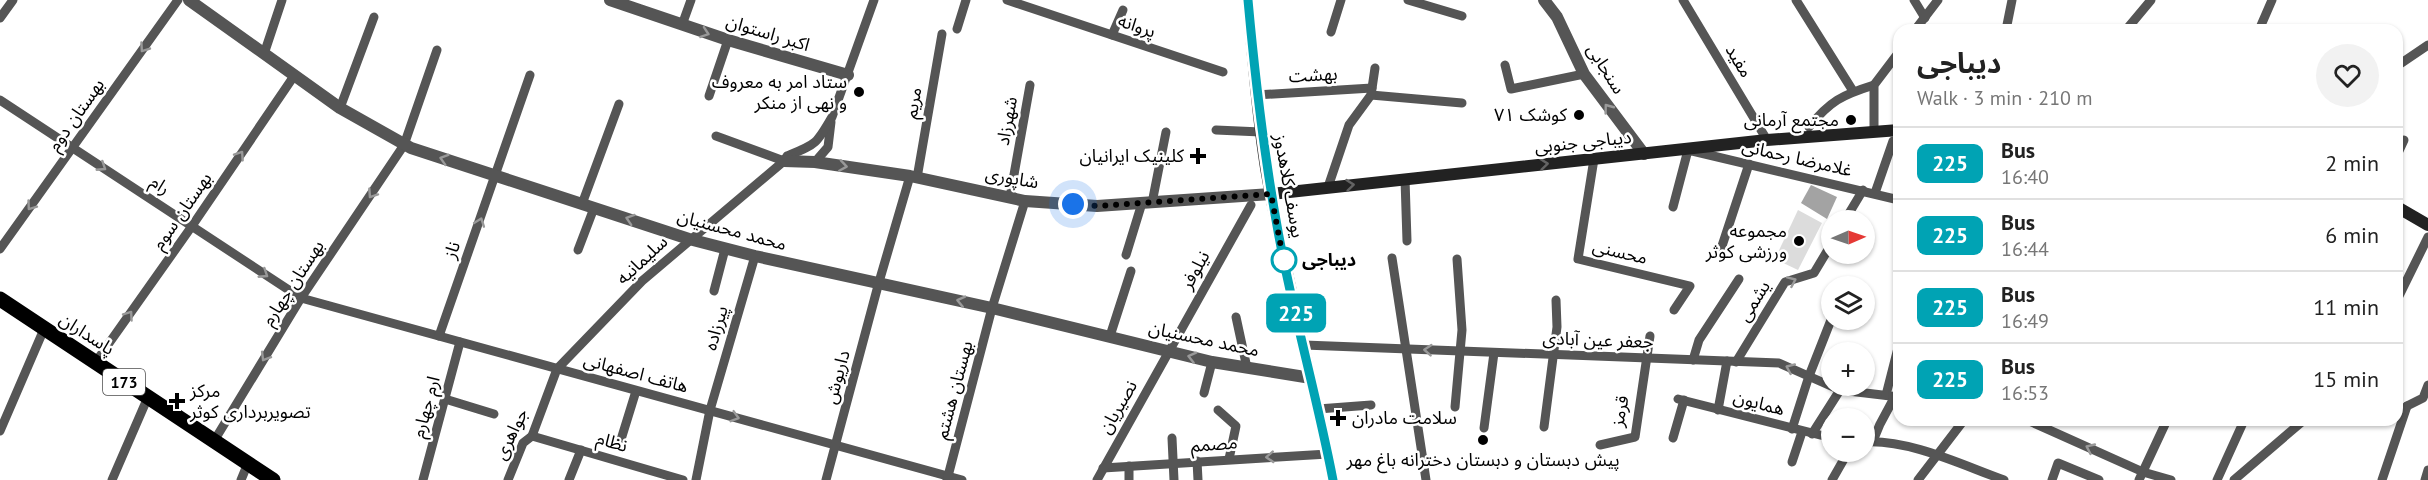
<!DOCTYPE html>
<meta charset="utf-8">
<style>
:root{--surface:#fff;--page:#f2f2f2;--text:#222;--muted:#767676;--line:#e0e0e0}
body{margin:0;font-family:"PT Sans","Noto Sans Arabic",sans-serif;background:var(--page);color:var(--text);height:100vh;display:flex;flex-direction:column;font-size:22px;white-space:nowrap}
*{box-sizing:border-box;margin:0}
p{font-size:20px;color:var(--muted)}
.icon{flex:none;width:33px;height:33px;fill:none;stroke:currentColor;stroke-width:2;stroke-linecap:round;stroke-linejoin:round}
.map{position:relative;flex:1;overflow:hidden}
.panel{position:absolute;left:1893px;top:24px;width:510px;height:402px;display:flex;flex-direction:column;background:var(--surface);border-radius:18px;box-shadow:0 2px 4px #0004}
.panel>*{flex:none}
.badge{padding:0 12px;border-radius:9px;font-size:21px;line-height:39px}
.needle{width:39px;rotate:88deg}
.buttons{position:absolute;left:1821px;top:210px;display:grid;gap:12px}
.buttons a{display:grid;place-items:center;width:54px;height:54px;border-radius:50%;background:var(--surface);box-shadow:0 2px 4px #0004;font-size:30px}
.you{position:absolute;width:30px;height:30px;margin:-15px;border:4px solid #fff;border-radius:50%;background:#1a73e8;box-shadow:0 0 0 9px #1a73e833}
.map>.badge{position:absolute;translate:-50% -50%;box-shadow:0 0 0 3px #fff}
.round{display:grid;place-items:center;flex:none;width:63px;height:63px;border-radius:32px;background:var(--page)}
.summary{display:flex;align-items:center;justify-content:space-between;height:102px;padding:0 24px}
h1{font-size:28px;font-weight:700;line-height:45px}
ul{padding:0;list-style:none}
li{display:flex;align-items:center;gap:18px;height:72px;padding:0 24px;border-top:2px solid var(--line)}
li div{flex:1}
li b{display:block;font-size:22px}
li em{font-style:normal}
li .badge{min-width:66px;font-weight:700;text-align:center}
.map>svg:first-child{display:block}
.green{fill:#dcdcdc}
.water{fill:#a3a3a3}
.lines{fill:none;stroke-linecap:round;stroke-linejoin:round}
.minor{stroke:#555;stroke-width:9}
.tertiary{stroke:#555;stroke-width:12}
.secondary{stroke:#222;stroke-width:12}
.primary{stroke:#000;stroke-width:15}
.oneway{stroke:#999}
.oneway2{stroke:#646464}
.line-casing{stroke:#fff;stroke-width:14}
.line{stroke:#00a3b4;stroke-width:9}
.walk{stroke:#000;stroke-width:6;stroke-dasharray:0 10.8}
.poi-dot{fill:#000;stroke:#fff;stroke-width:2}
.stop-dot{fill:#fff;stroke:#00a3b4;stroke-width:3}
.labels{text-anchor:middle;stroke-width:5;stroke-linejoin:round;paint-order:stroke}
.shield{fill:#fff;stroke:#4c4c4c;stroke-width:1.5}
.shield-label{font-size:16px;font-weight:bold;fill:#000}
.street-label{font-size:18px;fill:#000;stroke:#fff}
.poi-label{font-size:18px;fill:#000;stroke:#fff;text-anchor:end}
.stop-label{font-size:18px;font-weight:bold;fill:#000;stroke:#fff;text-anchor:start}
</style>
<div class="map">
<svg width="2428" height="480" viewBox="0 0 2428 480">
<rect width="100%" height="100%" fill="#fff"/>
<polygon class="green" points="1798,210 1822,223 1798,270 1775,259"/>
<polygon class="water" points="1811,185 1837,197 1827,219 1801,203"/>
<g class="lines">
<g class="minor">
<polyline points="1007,0 1223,72"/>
<polyline points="1408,0 1462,16"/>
<polyline points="1683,0 1767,140"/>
<polyline points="1796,0 1853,91"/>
<polyline points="1914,0 1925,18"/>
<polyline points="0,18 13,0"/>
<polyline points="682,25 691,0"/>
<polyline points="957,29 966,0"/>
<polyline points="1915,30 1938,0"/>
<polyline points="2006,30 2012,0"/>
<polyline points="2126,30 2151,0"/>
<polyline points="2259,30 2272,0"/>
<polyline points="1331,32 1341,0"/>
<polyline points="1112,35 1123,10"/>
<polyline points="264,54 282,0"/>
<polyline points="1505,65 1511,89 1584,74"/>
<polyline points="2397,66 2428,45"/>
<polyline points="1256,95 1372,88"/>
<polyline points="1371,95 1462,103"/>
<polyline points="709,96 728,40"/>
<polyline points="0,100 301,298 962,480"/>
<polyline points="340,108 374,17"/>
<path d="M1809 127C1830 101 1842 95 1874 85"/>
<polyline points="1216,130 1261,132"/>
<polyline points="1874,132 1874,85 1899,52"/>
<polyline points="716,136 784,161"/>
<polyline points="2397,155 2404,140"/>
<polyline points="1594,159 1578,259 1690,286 1674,310"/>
<polyline points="815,162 828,147 831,122"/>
<polyline points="917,178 942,34"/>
<polyline points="1405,179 1407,241"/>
<polyline points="1328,187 1349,125 1371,95 1375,68"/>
<polyline points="1875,193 1893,141"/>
<polyline points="1010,197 1030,85"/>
<polyline points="1152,203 1166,132"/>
<polyline points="582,204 619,104"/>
<polyline points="1673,207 1688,150 1899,200"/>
<polyline points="1845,220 1863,190"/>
<polyline points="0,249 178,0"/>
<polyline points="1721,249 1749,164"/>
<polyline points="578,250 594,208"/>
<polyline points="1126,255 1142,203"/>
<polyline points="1392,258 1426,480"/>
<polyline points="714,291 725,249"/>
<polyline points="2397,300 2428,237"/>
<polyline points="1236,317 1247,368"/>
<polyline points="439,336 530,75"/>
<polyline points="1110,336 1131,271"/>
<polyline points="1304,345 1779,363 1840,390 1899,397"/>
<polyline points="1693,360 1699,340 1739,279"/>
<polyline points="1736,362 1785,282 1814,273 1832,243"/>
<polyline points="95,363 192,226 294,76"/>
<polyline points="1204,393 1212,362"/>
<polyline points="1886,395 1899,344"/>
<polyline points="445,399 494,414"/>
<polyline points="1678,399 1832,438"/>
<polyline points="2407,406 2423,398 2428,385"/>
<polyline points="1455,407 1462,330 1457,259"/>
<polyline points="1318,409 1371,405"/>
<polyline points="1218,410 1236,426 1229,459"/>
<polyline points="1718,410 1727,361"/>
<polyline points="2027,420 2143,472 2171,480"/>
<polyline points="1544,427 1557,327 1556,300"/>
<polyline points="1484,428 1494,353"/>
<polyline points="1792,429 1809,376 1831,320"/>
<polyline points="0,431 44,329"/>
<polyline points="1812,434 1840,390"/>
<polyline points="532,436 683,480"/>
<polyline points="1172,438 1174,480"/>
<polyline points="1673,438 1684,400"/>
<polyline points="214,441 301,298 404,145 437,50"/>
<polyline points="1873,441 1880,424 1895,396"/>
<path d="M1864 442C1909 439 1962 465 2004 480"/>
<polyline points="1600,445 1635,437 1650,336"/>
<polyline points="619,446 636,391"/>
<polyline points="1197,461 1198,480"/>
<polyline points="1792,462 1802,432"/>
<polyline points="1129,466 1129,480"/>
<polyline points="1103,468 1328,454"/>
<polyline points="112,480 148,397"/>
<polyline points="241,480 248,463"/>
<polyline points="423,480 460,342"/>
<path d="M508 480 523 443 532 436 557 369 642 281 784 161 787 156C816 144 816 145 832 117L874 0"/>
<polyline points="569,480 581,450"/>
<polyline points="696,480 710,410 755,256"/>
<polyline points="826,480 879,282 910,176"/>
<polyline points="947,480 992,308 1025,201"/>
<polyline points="1097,480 1251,205"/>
<polyline points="1832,480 1848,452"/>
<polyline points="1918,480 1964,420"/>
<polyline points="2052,480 2058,463 2099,480"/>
<polyline points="2139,480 2167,420"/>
<polyline points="2217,480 2242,425"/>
<polyline points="2234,480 2304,420"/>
<polyline points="2382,480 2407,406"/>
<polyline points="2425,480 2428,470"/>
</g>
<g class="tertiary">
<polyline points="189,0 340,108 411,148 689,239 755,256 992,308 1212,362 1311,378"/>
<polyline points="610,0 728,40 848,75"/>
<polyline points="1544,0 1557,17 1584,74 1644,154"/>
<polyline points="784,161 815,162 910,176 1025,201 1097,206 1271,194"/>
</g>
<g class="secondary">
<path d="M1248 0C1253 56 1257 112 1266 168 1284 273 1312 376 1333 480"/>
<polyline points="1271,194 1767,140 1899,130"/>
<polyline points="2397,207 2428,225"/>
</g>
<polyline class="primary" points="0,299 273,480"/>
</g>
<defs><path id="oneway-chevron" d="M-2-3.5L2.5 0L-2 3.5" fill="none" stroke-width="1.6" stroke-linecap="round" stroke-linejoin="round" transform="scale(1.5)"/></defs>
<g class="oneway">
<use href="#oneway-chevron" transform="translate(705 33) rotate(19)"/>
<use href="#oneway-chevron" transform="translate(144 48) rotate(125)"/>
<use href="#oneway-chevron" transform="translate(1608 108) rotate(-127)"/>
<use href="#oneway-chevron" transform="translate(240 155) rotate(-56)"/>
<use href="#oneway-chevron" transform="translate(444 159) rotate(-163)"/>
<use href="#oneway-chevron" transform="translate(843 166) rotate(9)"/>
<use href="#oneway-chevron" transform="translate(102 167) rotate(33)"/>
<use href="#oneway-chevron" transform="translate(372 194) rotate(124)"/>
<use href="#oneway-chevron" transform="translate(31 206) rotate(126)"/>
<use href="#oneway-chevron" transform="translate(630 219) rotate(-162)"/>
<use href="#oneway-chevron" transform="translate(480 222) rotate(-70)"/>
<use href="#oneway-chevron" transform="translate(264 274) rotate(33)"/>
<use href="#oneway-chevron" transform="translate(1792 281) rotate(-24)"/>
<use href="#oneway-chevron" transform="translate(961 301) rotate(-167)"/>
<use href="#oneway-chevron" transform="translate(129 315) rotate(-55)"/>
<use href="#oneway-chevron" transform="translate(1428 350) rotate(-176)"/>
<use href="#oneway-chevron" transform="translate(265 357) rotate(121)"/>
<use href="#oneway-chevron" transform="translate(1192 357) rotate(-166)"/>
<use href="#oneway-chevron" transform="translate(1790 368) rotate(-156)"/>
<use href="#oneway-chevron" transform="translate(735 417) rotate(16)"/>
<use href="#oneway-chevron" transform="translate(2090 448) rotate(-155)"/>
<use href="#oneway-chevron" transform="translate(1270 457) rotate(177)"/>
</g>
<g class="oneway2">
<use href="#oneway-chevron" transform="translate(1544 164) rotate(-6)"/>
<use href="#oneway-chevron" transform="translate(1350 185) rotate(-6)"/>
</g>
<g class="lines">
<g class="line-casing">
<path id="line" d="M1248 0C1256 88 1266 175 1284 262 1299 335 1319 407 1333 480"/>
</g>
<use href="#line" class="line"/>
<polyline class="walk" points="1073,204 1097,206 1271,194 1284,263 1284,260"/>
</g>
<g class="poi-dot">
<circle cx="859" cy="92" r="6"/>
<circle cx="1579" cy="115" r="6"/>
<circle cx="1851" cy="120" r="6"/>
<path d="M1195 147h6v6h6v6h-6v6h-6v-6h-6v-6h6z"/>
<circle cx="1799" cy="241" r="6"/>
<path d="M174 392h6v6h6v6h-6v6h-6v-6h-6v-6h6z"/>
<path d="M1335 409h6v6h6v6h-6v6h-6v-6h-6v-6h6z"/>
<circle cx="1483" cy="440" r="6"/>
</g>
<circle class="stop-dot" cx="1284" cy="260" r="12"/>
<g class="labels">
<rect class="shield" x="103" y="369" width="42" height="26" rx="4.5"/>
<g class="shield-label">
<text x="124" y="388">173</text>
</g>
<g class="street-label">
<text transform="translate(1137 26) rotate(19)" y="6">پروانه</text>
<text transform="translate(768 33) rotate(17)" y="6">اکبر راستوان</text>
<text transform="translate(1739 61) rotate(59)" y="6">مفید</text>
<text transform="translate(1606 69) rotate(58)" y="6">سنجابی</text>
<text transform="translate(1313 75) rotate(-3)" y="6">بهشت</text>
<text transform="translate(913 103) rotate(-80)" y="6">مریم</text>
<text transform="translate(76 115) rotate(-55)" y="6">بهستان دوم</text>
<text transform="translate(1007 121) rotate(-80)" y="6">شهرزاد</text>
<text transform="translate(1583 142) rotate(-6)" y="6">دیباجی جنوبی</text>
<text transform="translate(1797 158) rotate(13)" y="6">غلامرضا رحمانی</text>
<text transform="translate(1012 178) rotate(10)" y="6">شاپوری</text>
<text transform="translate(160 185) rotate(33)" y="6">رام</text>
<text transform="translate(1289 186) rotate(80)" y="6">یوسف کلاهدوز</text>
<text transform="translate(182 211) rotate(-55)" y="6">بهستان سوم</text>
<text transform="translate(732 230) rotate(15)" y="6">محمد محسنیان</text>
<text transform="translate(452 250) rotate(-70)" y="6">ناز</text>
<text transform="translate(1620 252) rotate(13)" y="6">محسنی</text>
<text transform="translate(642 260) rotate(-43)" y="6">سلیمانیه</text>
<text transform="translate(1195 270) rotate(-61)" y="6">نیلوفر</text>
<text transform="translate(293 283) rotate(-57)" y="6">بهستان چهارم</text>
<text transform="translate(1754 301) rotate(-58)" y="6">یشمی</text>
<text transform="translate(716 328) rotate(-74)" y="6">پیرزاده</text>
<text transform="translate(87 334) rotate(33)" y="6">پاسداران</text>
<text transform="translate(1204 339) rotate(12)" y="6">محمد محسنیان</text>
<text transform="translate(1598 340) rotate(2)" y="6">جعفر عین آبادی</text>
<text transform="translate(636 373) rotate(15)" y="6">هاتف اصفهانی</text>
<text transform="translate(837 377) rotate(-75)" y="6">داریوش</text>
<text transform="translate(954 390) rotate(-75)" y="6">بهستان هشتم</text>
<text transform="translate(1759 403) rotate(15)" y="6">همایون</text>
<text transform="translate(426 407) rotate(-75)" y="6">ارم چهارم</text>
<text transform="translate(1118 407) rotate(-60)" y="6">نصیریان</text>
<text transform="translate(1620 411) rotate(-79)" y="6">قرمز</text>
<text transform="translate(511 434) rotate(-64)" y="6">جواهری</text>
<text transform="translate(612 442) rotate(16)" y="6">نظام</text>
<text transform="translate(1214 444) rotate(-4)" y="6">مصمم</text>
</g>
<g class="poi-label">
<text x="847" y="88">ستاد امر به معروف<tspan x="847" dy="21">و نهی از منکر</tspan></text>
<text x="1567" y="121">کوشک ۷۱</text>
<text x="1839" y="126">مجتمع آرمانی</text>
<text x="1184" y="162">کلینیک ایرانیان</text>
<text x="1787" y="237">مجموعه<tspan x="1787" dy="21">ورزشی کوثر</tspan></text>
<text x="190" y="397" text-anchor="start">مرکز<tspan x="190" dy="21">تصویربرداری کوثر</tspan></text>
<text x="1352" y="424" text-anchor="start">سلامت مادران</text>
<text x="1483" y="466" text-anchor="middle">پیش دبستان و دبستان دخترانه باغ مهر</text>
</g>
<g class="stop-label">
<text x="1302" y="266">دیباجی</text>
</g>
</g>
</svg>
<div class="buttons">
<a><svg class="needle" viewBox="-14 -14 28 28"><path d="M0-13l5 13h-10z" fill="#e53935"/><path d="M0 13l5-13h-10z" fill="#767676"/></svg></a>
<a><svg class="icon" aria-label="layers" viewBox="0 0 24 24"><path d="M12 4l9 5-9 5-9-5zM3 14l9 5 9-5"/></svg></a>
<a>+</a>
<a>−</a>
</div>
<div class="you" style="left:1073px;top:204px"></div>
<b class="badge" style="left:1296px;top:313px;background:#00a3b4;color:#fff">225</b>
<section class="panel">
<div class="summary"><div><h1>دیباجی</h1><p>Walk · 3 min · 210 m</p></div><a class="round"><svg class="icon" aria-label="heart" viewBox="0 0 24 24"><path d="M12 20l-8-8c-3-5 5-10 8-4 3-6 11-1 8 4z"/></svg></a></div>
<ul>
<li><span class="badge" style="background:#00a3b4;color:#fff">225</span><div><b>Bus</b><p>16:40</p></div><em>2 min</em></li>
<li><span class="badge" style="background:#00a3b4;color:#fff">225</span><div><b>Bus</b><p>16:44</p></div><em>6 min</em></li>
<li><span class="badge" style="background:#00a3b4;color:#fff">225</span><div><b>Bus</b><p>16:49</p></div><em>11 min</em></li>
<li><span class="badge" style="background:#00a3b4;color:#fff">225</span><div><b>Bus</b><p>16:53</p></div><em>15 min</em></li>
</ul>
</section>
</div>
